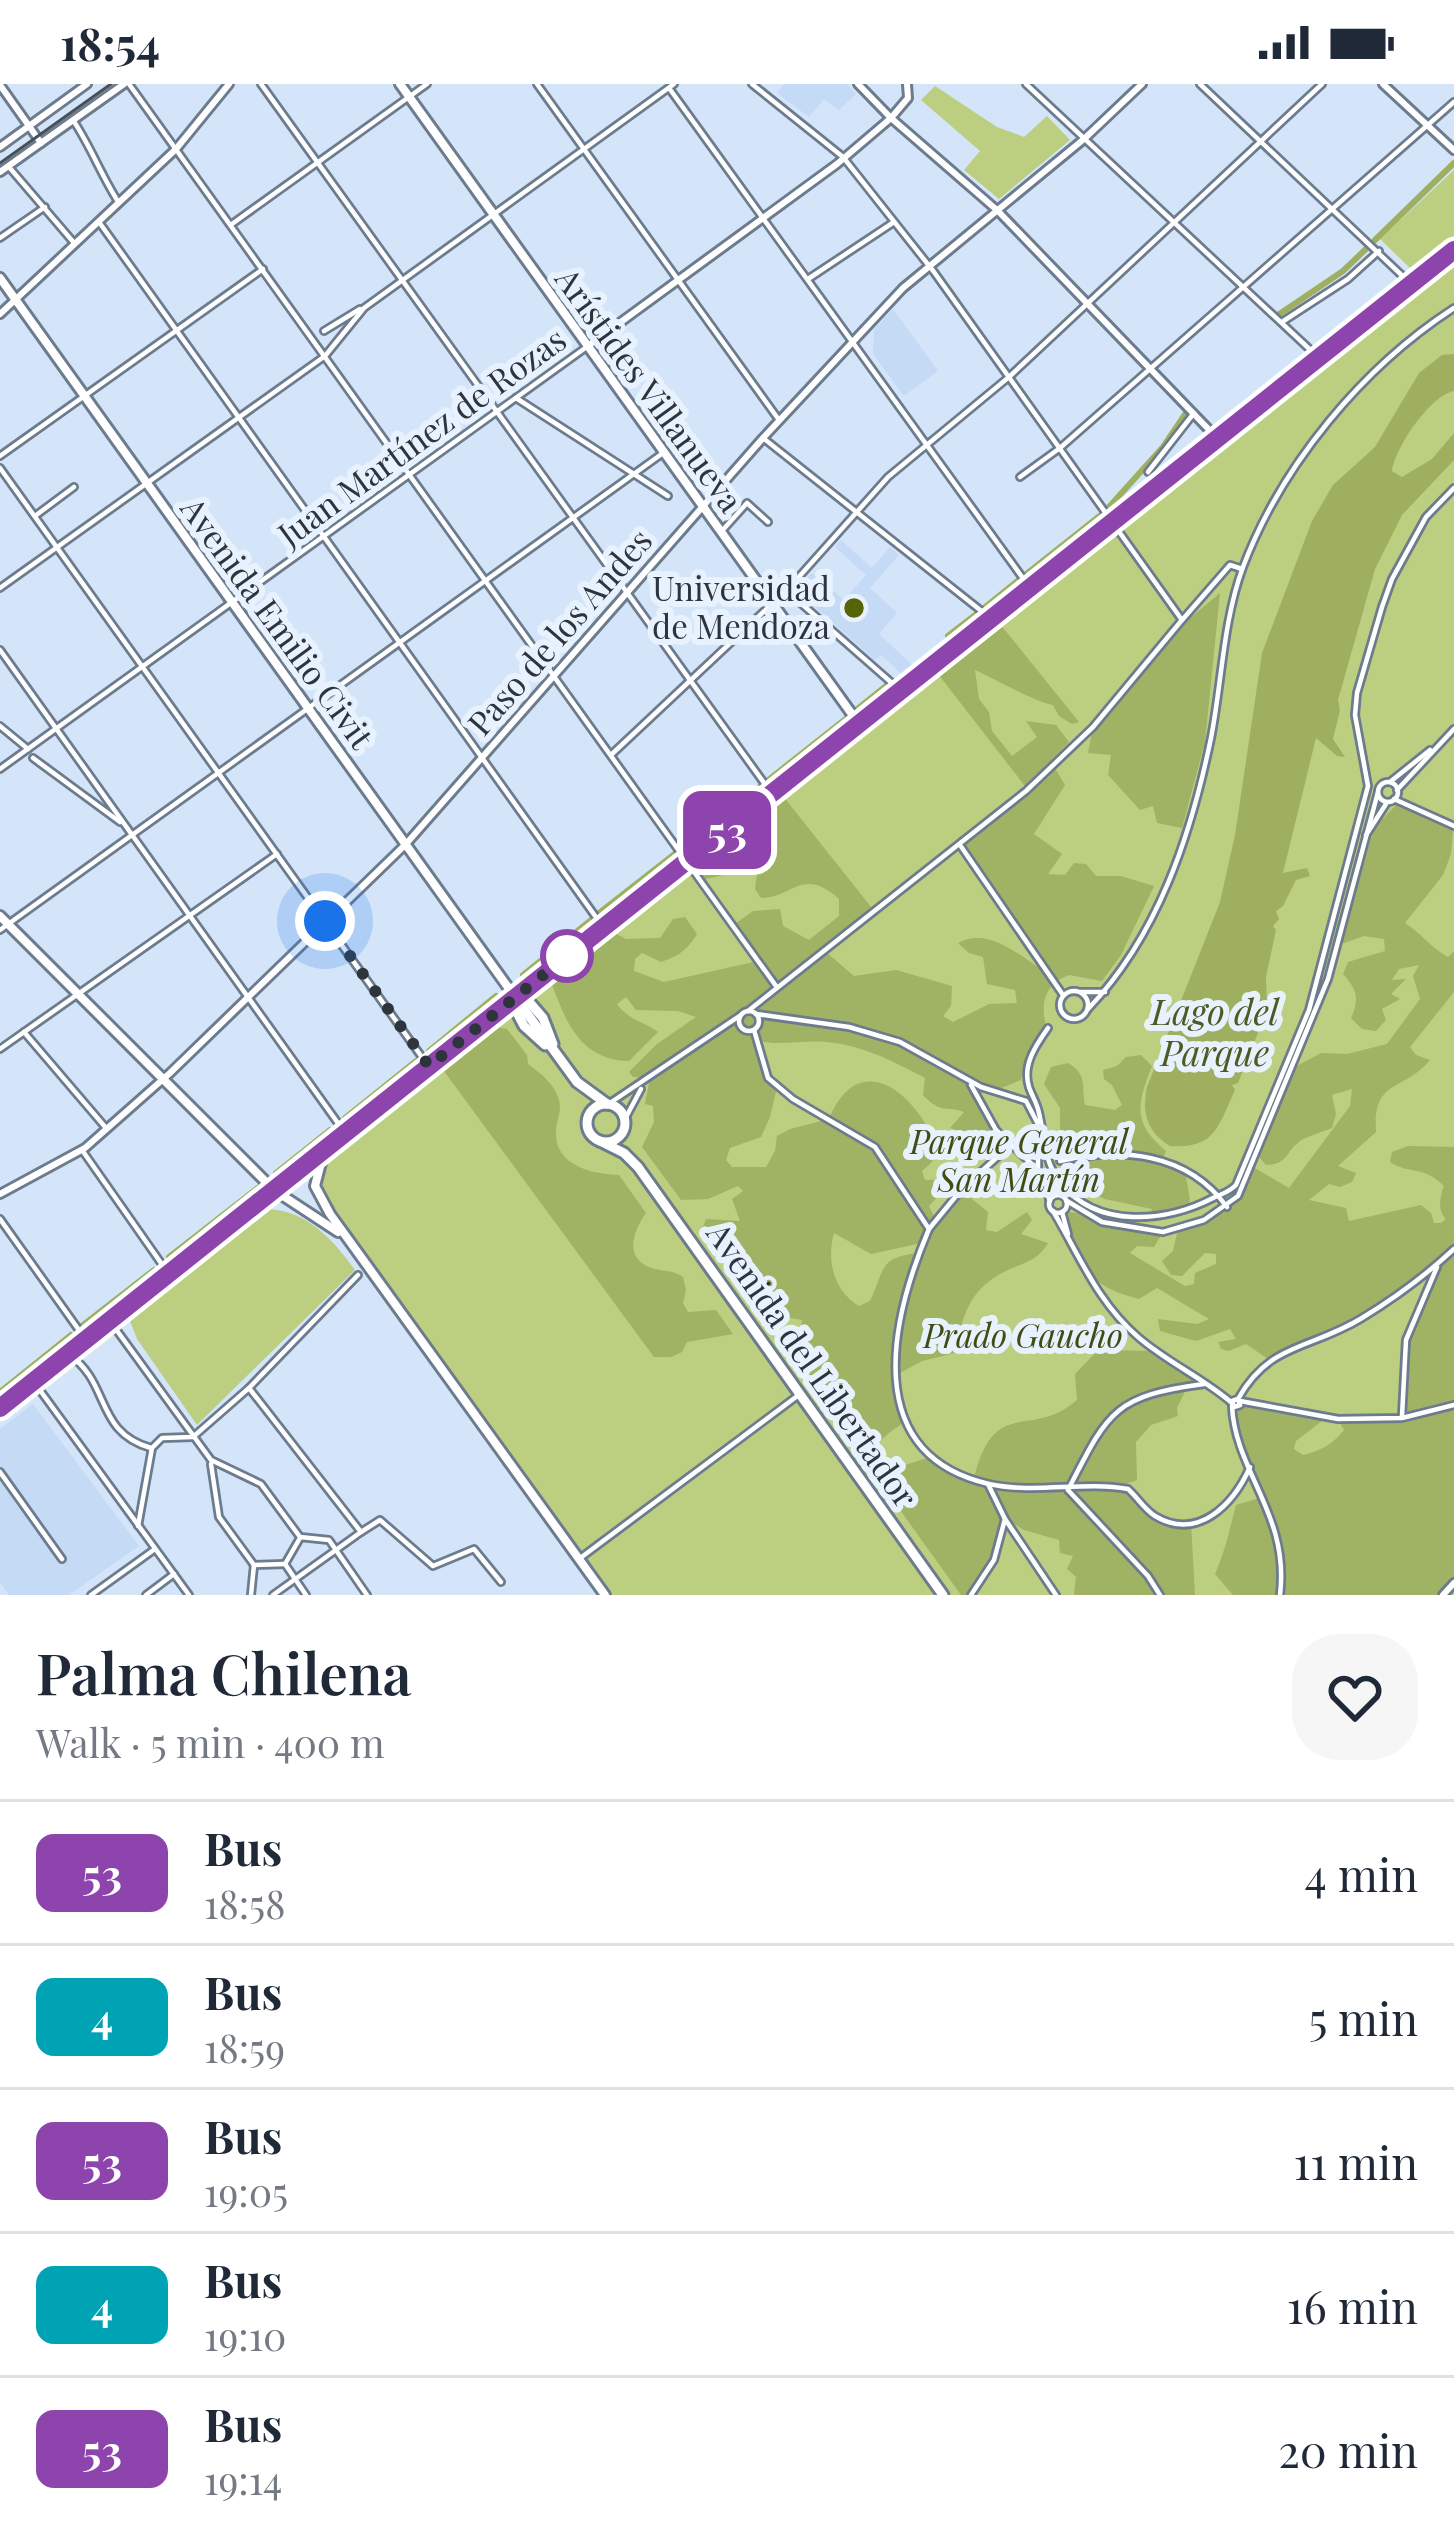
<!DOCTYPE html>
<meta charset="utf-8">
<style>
:root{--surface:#fff;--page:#f6f6f7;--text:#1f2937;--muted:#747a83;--line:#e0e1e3}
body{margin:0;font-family:"Playfair Display",serif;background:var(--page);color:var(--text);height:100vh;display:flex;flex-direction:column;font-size:45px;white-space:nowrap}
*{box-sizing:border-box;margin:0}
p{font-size:39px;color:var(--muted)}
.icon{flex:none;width:66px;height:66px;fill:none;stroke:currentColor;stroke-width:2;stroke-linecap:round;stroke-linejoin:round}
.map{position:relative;height:1511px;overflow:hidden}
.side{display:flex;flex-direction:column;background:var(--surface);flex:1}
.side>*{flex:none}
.badge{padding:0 24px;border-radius:18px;font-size:42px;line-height:78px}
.you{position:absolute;width:60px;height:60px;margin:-30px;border:9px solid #fff;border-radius:50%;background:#1a73e8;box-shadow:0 0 0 18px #1a73e833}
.map>.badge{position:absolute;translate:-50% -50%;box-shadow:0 0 0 6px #fff}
.round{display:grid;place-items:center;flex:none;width:126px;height:126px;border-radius:48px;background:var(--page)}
.summary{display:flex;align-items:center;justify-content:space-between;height:204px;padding:0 36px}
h1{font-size:57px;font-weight:600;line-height:90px}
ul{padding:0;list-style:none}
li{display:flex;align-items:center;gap:36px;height:144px;padding:0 36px;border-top:3px solid var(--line)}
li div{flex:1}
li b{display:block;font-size:45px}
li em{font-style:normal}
li .badge{min-width:132px;font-weight:700;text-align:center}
.status{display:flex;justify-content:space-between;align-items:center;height:84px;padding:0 60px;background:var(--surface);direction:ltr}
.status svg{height:33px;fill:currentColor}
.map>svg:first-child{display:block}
.built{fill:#c4daf5}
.green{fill:#bcce7f}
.forest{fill:#a0b263;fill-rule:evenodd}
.water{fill:#9eaf60}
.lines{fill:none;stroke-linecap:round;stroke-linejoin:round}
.canal{stroke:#9eaf60;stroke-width:6}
.pedestrian-casing{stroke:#6c7b8d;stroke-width:10}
.minor-casing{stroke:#6c7b8d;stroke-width:10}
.tertiary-casing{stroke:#6c7b8d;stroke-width:12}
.secondary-casing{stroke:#6c7b8d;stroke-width:14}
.primary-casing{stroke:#6c7b8d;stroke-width:15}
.pedestrian{stroke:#fff;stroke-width:4.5}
.minor{stroke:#fff;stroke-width:4.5}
.tertiary{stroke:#fff;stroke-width:6}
.secondary{stroke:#fff;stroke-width:8}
.primary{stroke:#fff;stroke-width:9}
.tram{stroke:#474f59;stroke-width:3}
.line-casing{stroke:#fff;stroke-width:27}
.line{stroke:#8e44ad;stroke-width:18}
.walk{stroke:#2e343c;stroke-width:12;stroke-dasharray:0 21.6}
.poi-dot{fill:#556408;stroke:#e7f2fe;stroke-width:4.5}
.stop-dot{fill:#fff;stroke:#8e44ad;stroke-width:6}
.labels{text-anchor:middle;stroke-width:12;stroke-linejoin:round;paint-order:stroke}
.street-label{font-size:33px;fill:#2e343c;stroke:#e7f2fe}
.poi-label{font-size:33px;fill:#2e343c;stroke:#e7f2fe;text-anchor:end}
.park-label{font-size:33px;font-style:italic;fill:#424c12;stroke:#e7f2fe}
.water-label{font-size:36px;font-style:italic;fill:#4f5a21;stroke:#e7f2fe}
</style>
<div class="status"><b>18:54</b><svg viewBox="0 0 49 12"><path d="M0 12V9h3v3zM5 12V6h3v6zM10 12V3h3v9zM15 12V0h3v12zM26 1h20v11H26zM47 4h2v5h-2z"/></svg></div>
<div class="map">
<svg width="1454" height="1511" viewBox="0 0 1454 1511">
<rect width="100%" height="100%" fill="#d4e5fa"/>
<g class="built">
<polygon points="784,0 847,0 856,10 839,26 824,15 809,33 777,9"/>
<polygon points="893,225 938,287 904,312 873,270 874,246"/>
<polygon points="841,456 872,484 890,463 899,471 870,504 897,529 879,550 912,581 902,590 881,571 875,576 796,506 812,489 844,516 866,491 835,463"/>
<polygon points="33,1320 139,1462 69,1511 9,1511 0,1498 0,1345"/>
</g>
<g class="green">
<polygon points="935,2 997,43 1024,53 1047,32 1070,56 999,115 964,86 980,67 921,16"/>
<polygon points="1454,86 1454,154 1413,187 1380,155"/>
<polygon points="1454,176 1454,1511 609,1511 322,1108 325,1079 497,937 1120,446"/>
<path d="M268 1125C308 1127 333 1156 355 1186L197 1341 137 1255 130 1237Z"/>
</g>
<g class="forest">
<polygon points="1220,509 1205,658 1182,744 1157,739 1153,722 1140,726 1108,691 1111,671 1088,669 1093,643 1179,539 1183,540"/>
<path d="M1000 540 1079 638 1072 640 1059 632 1053 621C1037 619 993 594 975 586L979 615 989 628 992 647 1012 672 1037 653 1026 637 1056 641 1069 658 1025 702 938 590Z"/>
<path d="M1053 681 1065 701 1034 750 1062 770 1048 790 1065 791 1074 779 1086 780 1096 792H1121L1154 802 1121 871 1102 897 1069 891C1045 900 1040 919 1046 942L1025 975 1021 996 992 1008 971 999C985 1017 986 1038 999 1058L977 1075 968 1066 969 1050 950 1044 964 1028C946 1021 942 1031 923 1011L925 994C893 977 862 961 826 958 802 956 782 962 758 957L768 993 777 1003 770 1033 761 1053 730 1064 726 1076 732 1083H766L775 1067 777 1052 790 1045 829 1035C853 976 897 994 925 1039 929 1046 936 1057 937 1065 937 1075 928 1082 922 1087L925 1096 954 1095 929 1122 935 1135 961 1106 988 1128 986 1146 997 1148 1027 1128 1032 1136 1021 1150 1048 1159C1039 1175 1027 1178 1010 1185 970 1203 963 1229 955 1269L922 1277 896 1291 904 1338C889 1350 873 1357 872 1377L858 1369 782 1256 786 1248 801 1244 802 1236 790 1234 778 1241C751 1232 723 1181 721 1153L702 1146 706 1135 740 1137 732 1115 743 1107 738 1102 708 1115 681 1116 642 1063 654 1038 653 1022 645 1020 650 994 633 993 629 988 657 960 696 933 678 927 636 926 626 913 617 920C628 936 643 937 658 948L629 977C579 976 565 936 550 895L611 847 626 855 660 854 673 835 685 833 697 850C687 866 679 872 661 878L642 869 635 875 634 887 664 898 758 877 778 902 735 840 753 827 780 825 783 842 809 856 839 832V815C802 782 793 814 761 814L755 805 758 783 769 776 764 767 753 773 744 786 702 796 693 784 783 712 875 828 826 868 854 892 896 886 952 902 951 922 943 932 953 938 989 920 1017 919 1015 906 987 900 983 873 969 869 958 859C990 842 1018 872 1045 887L960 761ZM834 1149 871 1170 922 1159 919 1169C878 1173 885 1186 870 1217L859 1222C834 1207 826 1177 834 1149Z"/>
<path d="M1396 721 1453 746 1451 770 1443 791 1405 839C1421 849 1431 864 1448 873L1454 867V908L1410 963 1416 971 1430 976C1402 1009 1373 994 1376 1048L1338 1082 1356 1089 1352 1098 1340 1103 1329 1100 1309 1116 1346 1124 1349 1137 1421 1121 1431 1129 1434 1139H1441L1446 1135C1437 1126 1440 1112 1444 1102 1424 1081 1406 1090 1390 1078L1392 1068 1408 1062 1454 1063V1499L1443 1511H1233L1215 1490C1225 1468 1230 1444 1236 1421L1263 1413 1233 1333 1236 1324 1251 1317 1327 1333 1296 1357 1294 1365 1303 1371C1320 1367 1332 1361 1344 1346L1338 1335 1402 1334 1406 1256 1438 1182 1358 1237 1309 1261 1268 1275 1246 1260 1229 1267 1221 1265 1218 1258 1236 1255 1230 1245 1196 1257 1160 1247 1158 1235 1197 1240 1209 1235 1157 1204 1139 1215C1086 1202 1076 1178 1062 1128 1096 1128 1127 1147 1163 1148L1154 1163 1137 1162 1130 1169 1185 1202 1194 1200 1195 1189 1216 1180V1170L1205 1169 1182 1192 1171 1191 1162 1177 1173 1167 1178 1145C1214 1133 1238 1119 1253 1083L1289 1104 1350 1022 1352 1005 1332 1011 1336 1030 1332 1044C1323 1048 1307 1052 1300 1057 1285 1068 1289 1080 1266 1081L1258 1072 1293 984 1321 969 1347 970 1387 960 1420 915 1413 892 1419 881 1399 885 1392 896 1406 895 1391 910 1400 915 1382 925 1386 936 1376 947 1362 945 1351 934C1360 914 1357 906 1343 890L1348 878 1385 867 1384 855 1364 852 1341 860 1374 744Z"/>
<path d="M491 942 507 945 527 971 528 980C540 989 554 999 559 1016 562 1026 557 1035 556 1045 553 1081 590 1090 619 1091L646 1129C632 1149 623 1176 655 1185 667 1188 672 1186 683 1193L686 1206 683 1219 688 1228 716 1226 733 1250 687 1258 682 1268 671 1273H654L441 983Z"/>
<path d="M1141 971 1152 982C1137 1020 1132 1039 1166 1067L1162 1077 1185 1087 1190 1116 1186 1127 1149 1134 1152 1125 1105 1115 1080 1105 1066 1092 1060 1077V1024L1044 1000 1051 983 1068 979C1088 991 1081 1001 1085 1021L1115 1026 1122 1021 1112 1001 1104 995 1103 986 1117 982 1126 973Z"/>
<path d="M1098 1266 1155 1267 1204 1300 1187 1303 1177 1324 1178 1332 1151 1341 1136 1358 1137 1396 1120 1402C1147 1416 1157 1440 1191 1439L1195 1511H1074L1076 1493 1067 1485 1073 1472 1060 1469 1059 1456 1024 1446 1006 1435 988 1490 971 1511H961L875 1391 933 1372 974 1394C995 1310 1030 1357 1077 1316L1075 1290Z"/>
</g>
<path class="water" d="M1454 270V307C1430 312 1396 362 1392 387L1402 393 1432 375 1454 349V376L1402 431 1375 485 1338 616 1340 626 1333 655 1345 673 1337 672 1316 654 1283 789 1307 784 1310 792 1296 796 1283 822 1276 827 1279 835 1273 842 1276 846 1266 893 1267 926 1238 999 1232 1001 1235 1006C1218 1043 1215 1065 1170 1062 1146 1047 1142 1029 1147 1003L1220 818 1235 751 1262 569 1312 437 1333 401 1375 363 1419 289 1442 271Z"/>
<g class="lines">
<g class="canal">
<polyline points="1375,156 1454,79"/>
<polyline points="1278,231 1343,187 1368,163"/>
<polyline points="1109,423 1163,363 1186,329"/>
<polyline points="1025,491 1102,430"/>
<polyline points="984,524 1020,495"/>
<polyline points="948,552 978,529"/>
<polyline points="856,626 887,601"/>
<polyline points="767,697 848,633"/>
<polyline points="684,762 762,701"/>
<polyline points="599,829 677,768"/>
<polyline points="523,891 591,836"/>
<polyline points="429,967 496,912"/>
<polyline points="345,1034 416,977"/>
<polyline points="276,1089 330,1046"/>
<polyline points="169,1173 259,1103"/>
<polyline points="83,1241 154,1186"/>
<polyline points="0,1308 71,1251"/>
</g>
<g class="pedestrian-casing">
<g id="pedestrian">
<polyline points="787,507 901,607"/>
<polyline points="1183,535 1230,481 1242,485"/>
<circle cx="1074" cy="921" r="14"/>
<polyline points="1081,908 1105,908"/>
<path d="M1088 925C1158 852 1191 751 1211 654 1222 598 1223 537 1243 483 1282 380 1363 283 1454 224"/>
<path d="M1048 944C1036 961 1022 981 1029 1003 1032 1012 1037 1019 1039 1029 1045 1054 1043 1076 1060 1098 1097 1146 1167 1138 1213 1114 1223 1109 1228 1109 1236 1101L1309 926 1368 702 1355 631 1357 609 1382 523 1392 495 1426 433 1454 404"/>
<polyline points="929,1145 961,1106 1004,1067"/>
</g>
</g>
<g class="minor-casing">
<g id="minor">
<polyline points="129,0 776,902"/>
<polyline points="261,0 772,710"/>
<polyline points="537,0 779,336"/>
<polyline points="1026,0 1319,274"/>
<polyline points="1200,0 1411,200"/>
<polyline points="669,4 1030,504"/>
<path d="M73 36C91 63 101 91 119 119"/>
<polyline points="9,83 75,160"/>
<polyline points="99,138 603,843"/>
<polyline points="232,140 427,0"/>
<polyline points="0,154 45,123"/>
<polyline points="808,195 894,138"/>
<polyline points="1282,238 1348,195 1379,167"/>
<polyline points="324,247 360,225"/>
<polyline points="516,314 668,412"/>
<polyline points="763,354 989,533"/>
<polyline points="0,372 263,185"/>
<polyline points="0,384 429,983"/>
<polyline points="1148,388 1194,329"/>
<polyline points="1020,393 1060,364 1454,18"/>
<polyline points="35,432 74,403"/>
<polyline points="721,448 747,419 768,438"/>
<polyline points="0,504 325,272 364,224 674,0"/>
<polyline points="0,566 345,1049"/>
<polyline points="0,642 28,665"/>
<polyline points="612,670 789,504 888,393 1009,293 1322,0"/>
<polyline points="33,674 120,738"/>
<polyline points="0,685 588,262"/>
<polyline points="1390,698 1430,666"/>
<circle cx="1388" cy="708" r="10"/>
<polyline points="1397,706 1454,645"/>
<polyline points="1394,715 1454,742"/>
<polyline points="1366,751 1386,720"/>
<polyline points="960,761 1063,911"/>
<polyline points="0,846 663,369"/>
<circle cx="749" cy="937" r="10"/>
<polyline points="748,927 1026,707 1093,643 1182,536 934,188 843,73 752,0"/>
<polyline points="756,930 849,943 900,958 981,1003 1026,1017 1038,1040 1038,1086"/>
<path d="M754 946 768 994 793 1015 875 1063 929 1145C891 1235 859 1370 989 1400 1035 1410 1083 1397 1128 1405 1138 1414 1144 1425 1155 1432 1199 1458 1234 1419 1250 1383"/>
<polyline points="24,948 106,1044"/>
<polyline points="0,965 277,770"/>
<polyline points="971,1001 996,1046 1038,1086 1050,1117"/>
<polyline points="610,1019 741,931"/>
<polyline points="625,1035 641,1005"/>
<polyline points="82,1066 168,1189"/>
<path d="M1060 1077C1120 1063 1187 1068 1227 1123"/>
<circle cx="1058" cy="1120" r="9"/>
<polyline points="1067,1117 1102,1138 1163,1148 1204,1136 1238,1112 1328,895 1378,708"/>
<path d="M1053 1127C1079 1171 1098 1219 1138 1253 1167 1278 1203 1294 1232 1319"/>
<polyline points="1062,1128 1068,1150"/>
<polyline points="0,1135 86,1256"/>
<polyline points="110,1237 211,1376 261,1400 300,1453 329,1456 367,1511"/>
<path d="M68 1270C111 1298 94 1348 151 1364"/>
<polyline points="34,1298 189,1511"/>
<polyline points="249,1304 358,1191"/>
<path d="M1238 1315 1232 1317 1234 1323 1240 1321 1238 1315C1270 1258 1310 1266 1362 1234 1395 1214 1426 1191 1454 1165"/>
<polyline points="1240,1317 1338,1335 1402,1334 1454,1321"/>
<path d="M1232 1322C1235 1388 1290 1431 1280 1511"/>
<polyline points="1402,1332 1406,1256 1437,1183"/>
<polyline points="211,1380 219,1433 254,1481 285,1480"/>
<polyline points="0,1388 62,1475"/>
<polyline points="988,1400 1005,1435 1056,1511"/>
<path d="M1068 1406C1108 1328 1113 1312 1204 1300"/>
<polyline points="1068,1406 1148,1492 1160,1511"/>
<polyline points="138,1442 152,1364 162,1354 193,1353 249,1304 361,1448 380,1436 433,1482 474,1465 501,1498"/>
<polyline points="579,1475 800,1310"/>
<polyline points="285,1480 306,1511"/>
<polyline points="285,1480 300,1454"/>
<polyline points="91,1511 155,1465"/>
<polyline points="146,1511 174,1490"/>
<polyline points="251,1511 254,1481"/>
<polyline points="273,1511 361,1448"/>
<polyline points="971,1511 994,1476 1005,1435"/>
</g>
</g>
<g class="tertiary-casing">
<g id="tertiary">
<polyline points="858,0 891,34 998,127 1218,355"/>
<polyline points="1383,0 1454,66"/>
<polyline points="0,1 41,59"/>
<polyline points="0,63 87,0"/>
<polyline points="0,88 124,0"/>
<polyline points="0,230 176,65 229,0"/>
<polyline points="588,262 837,80 891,34 908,14 907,0"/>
<polyline points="0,1110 85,1064 170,989 406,760 763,354 903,204 1084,55 1142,0"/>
<polyline points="1443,1511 1454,1499"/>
</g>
</g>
<g class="secondary-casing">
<g id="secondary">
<polyline points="400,0 859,640"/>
<polyline points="0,194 515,913"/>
<polyline points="0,832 274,1106 338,1148"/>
<polyline points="323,1071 315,1102 330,1130 605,1511"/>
</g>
</g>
<g class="primary-casing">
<g id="primary">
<polyline points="515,913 577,998 607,1020"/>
<polyline points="515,913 524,912 543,934 553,960"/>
<polyline points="515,913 513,921 524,942 545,961"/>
<circle cx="606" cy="1039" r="19"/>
<polyline points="600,1057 624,1069 638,1083 943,1511"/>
<polyline points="0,1325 1454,166"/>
</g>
</g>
<use href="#pedestrian" class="pedestrian"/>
<use href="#minor" class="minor"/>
<use href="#tertiary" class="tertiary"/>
<use href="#secondary" class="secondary"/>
<use href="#primary" class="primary"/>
<polyline class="tram" points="0,79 111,0"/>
</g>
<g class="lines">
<g class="line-casing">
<polyline id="line" points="0,1324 1454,166"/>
</g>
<use href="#line" class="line"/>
<polyline class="walk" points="325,837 429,982 567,872"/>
</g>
<circle class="poi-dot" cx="854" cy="524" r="12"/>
<circle class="stop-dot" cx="567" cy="872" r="24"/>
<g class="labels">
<g class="street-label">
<text transform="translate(649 306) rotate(54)" y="12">Arístides Villanueva</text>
<text transform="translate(422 353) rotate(-36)" y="12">Juan Martínez de Rozas</text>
<text transform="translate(277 539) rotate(54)" y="12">Avenida Emilio Civit</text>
<text transform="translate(560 548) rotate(-49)" y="12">Paso de los Andes</text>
<text transform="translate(812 1281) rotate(55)" y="12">Avenida del Libertador</text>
</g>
<g class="poi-label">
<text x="830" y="517">Universidad<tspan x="830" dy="38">de Mendoza</tspan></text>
</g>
<g class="park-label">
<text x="1019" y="1070">Parque General<tspan x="1019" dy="38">San Martín</tspan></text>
<text x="1023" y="1264">Prado Gaucho</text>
</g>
<g class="water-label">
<text x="1215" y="941">Lago del<tspan x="1215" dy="41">Parque</tspan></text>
</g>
</g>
</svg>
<div class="you" style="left:325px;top:837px"></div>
<b class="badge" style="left:727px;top:746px;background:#8e44ad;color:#fff">53</b>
</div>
<section class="side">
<div class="summary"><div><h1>Palma Chilena</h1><p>Walk · 5 min · 400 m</p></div><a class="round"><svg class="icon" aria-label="heart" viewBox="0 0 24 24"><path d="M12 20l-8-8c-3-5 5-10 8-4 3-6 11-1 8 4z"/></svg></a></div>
<ul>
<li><span class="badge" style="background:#8e44ad;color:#fff">53</span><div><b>Bus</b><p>18:58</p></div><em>4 min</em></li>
<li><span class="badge" style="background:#00a3b4;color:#fff">4</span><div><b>Bus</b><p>18:59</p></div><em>5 min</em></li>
<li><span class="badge" style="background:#8e44ad;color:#fff">53</span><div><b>Bus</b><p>19:05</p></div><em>11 min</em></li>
<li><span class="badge" style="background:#00a3b4;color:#fff">4</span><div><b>Bus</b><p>19:10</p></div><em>16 min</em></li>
<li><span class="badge" style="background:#8e44ad;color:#fff">53</span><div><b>Bus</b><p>19:14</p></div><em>20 min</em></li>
</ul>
</section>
